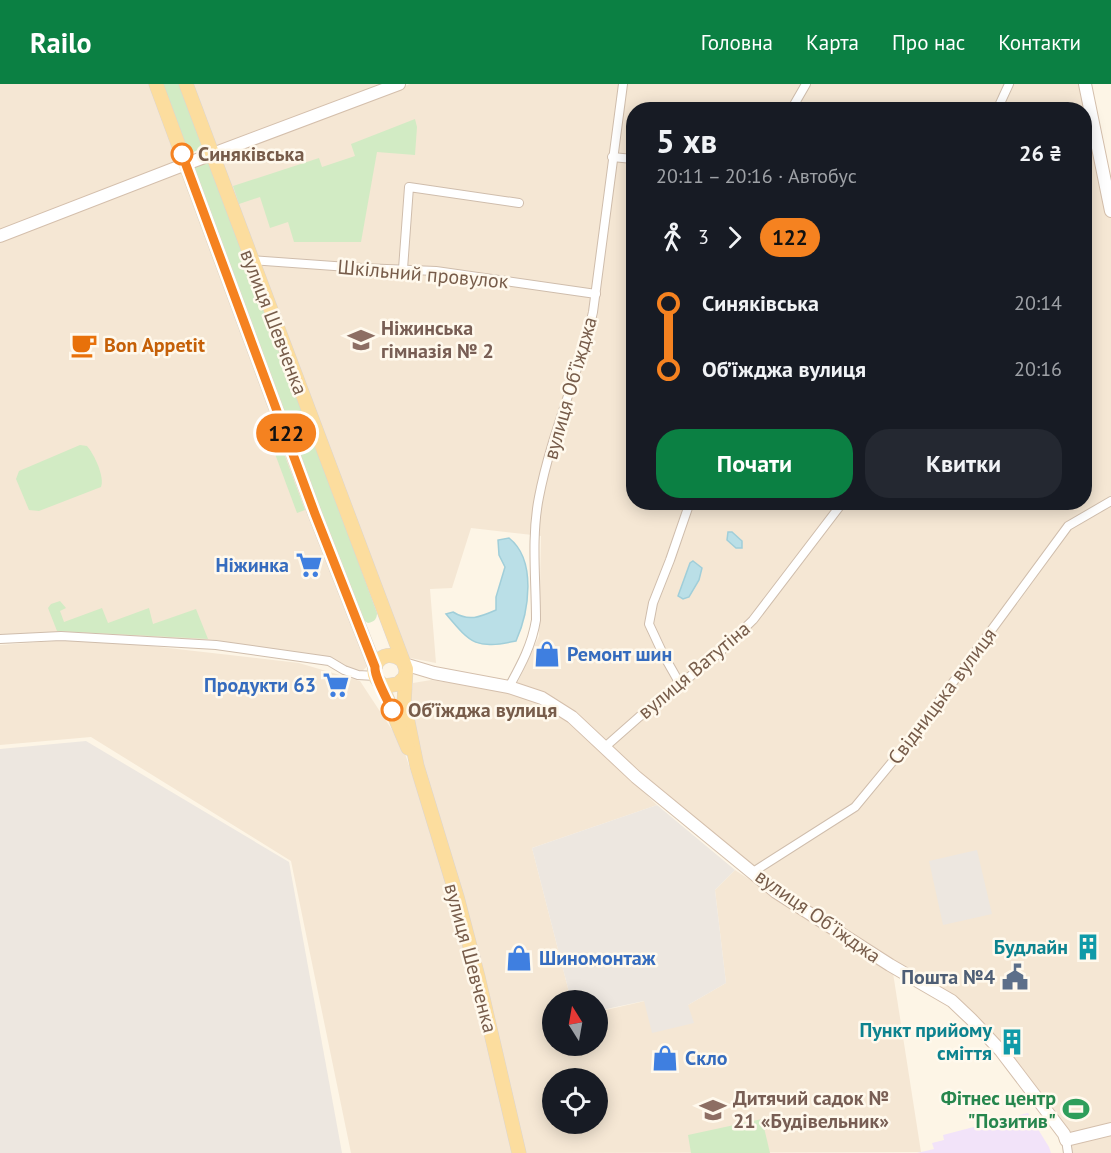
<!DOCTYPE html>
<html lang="uk">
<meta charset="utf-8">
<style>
:root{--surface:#171b24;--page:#242831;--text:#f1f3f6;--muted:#9ea1a6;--accent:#0b8043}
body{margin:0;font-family:"PT Sans",sans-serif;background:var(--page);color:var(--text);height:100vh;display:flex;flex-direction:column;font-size:22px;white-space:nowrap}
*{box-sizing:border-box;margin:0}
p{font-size:20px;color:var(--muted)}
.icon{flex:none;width:33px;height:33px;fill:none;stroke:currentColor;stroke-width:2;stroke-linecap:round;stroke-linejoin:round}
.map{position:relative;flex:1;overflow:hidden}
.sheet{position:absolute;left:626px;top:18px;width:466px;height:408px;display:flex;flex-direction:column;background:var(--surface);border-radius:24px;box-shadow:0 3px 15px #0003}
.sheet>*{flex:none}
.badge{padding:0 12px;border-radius:20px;font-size:21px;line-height:39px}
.needle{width:39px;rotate:349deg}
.fabs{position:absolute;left:542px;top:906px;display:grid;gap:12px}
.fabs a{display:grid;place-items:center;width:66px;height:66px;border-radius:50%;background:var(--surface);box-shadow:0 3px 15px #0003;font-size:30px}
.map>.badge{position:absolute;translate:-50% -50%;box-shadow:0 0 0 3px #fff}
.legs{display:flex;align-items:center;gap:9px;height:66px;padding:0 30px;font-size:20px}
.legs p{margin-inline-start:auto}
.overview{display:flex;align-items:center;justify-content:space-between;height:102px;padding:0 30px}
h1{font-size:33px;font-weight:600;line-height:45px}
.button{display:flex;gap:12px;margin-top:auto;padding:12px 30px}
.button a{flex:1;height:69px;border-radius:24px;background:var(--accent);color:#fff;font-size:24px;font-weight:600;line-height:69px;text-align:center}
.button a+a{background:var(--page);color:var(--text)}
ul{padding:0 30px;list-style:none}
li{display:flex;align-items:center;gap:21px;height:66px;font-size:22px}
li i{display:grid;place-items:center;width:9px;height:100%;margin:0 8px;background:currentColor}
li i::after{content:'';width:15px;height:15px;margin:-8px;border:4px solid;border-radius:50%;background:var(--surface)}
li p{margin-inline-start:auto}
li:first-child i{background:linear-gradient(#0000 50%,currentColor 0)}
li:last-child i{background:linear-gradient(currentColor 50%,#0000 0)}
header{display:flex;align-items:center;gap:36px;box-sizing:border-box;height:84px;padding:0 30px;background:var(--accent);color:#fff}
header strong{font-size:28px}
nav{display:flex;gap:33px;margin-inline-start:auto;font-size:21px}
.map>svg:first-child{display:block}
.residential{fill:#f5e7d4;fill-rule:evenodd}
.industrial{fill:#ede7e0}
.education{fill:#f2e3f9}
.green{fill:#d2ebc4}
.water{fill:#badfe7;stroke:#a0ced9;stroke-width:1.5}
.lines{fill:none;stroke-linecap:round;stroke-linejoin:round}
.street-casing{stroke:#cfbdac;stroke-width:10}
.secondary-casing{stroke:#d4bfac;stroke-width:14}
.primary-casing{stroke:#dcd5d0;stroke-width:15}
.street{stroke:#fff;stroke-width:8}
.secondary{stroke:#fff;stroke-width:12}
.primary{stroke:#fcdd9e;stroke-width:14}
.line-1-casing{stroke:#fff;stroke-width:14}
.line-1{stroke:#f58220;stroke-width:9}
.stop-1-dot{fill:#fff;stroke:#f58220;stroke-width:3}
.labels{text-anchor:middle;stroke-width:5;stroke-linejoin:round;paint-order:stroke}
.stop-label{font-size:20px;font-weight:bold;fill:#775c4a;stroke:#fff9ed;text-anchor:start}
.street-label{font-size:20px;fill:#775c4a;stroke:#fff9ed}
.education-label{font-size:20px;font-weight:bold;fill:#785e54;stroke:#fff9ed;text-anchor:start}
.food-label{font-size:20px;font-weight:bold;fill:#c56008;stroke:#fff9ed;text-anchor:start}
.shop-label{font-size:20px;font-weight:bold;fill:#366cbe;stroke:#fff9ed;text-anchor:start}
.culture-label{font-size:20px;font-weight:bold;fill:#0d838f;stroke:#fff9ed;text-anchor:end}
.service-label{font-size:20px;font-weight:bold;fill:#4e5e75;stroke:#fff9ed;text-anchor:end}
.leisure-label{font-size:20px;font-weight:bold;fill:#27864d;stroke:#fff9ed;text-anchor:end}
</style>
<header>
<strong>Railo</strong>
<nav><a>Головна</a><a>Карта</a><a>Про нас</a><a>Контакти</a></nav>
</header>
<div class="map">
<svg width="1111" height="1069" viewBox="0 0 1111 1069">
<rect width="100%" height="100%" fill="#fdf5e6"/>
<g class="residential">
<polygon points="0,0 150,0 179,78 0,148"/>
<polygon points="190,0 390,0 214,64"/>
<path d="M410 0H1083L1111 123V1041L1070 1051 957 916 847 849 777 803 611 664 517 600 539 552 541 452 471 444 452 504 430 505 436 579 405 573 217 73ZM633 26H1084V418H633Z"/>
<polygon points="182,84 370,580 361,588 216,556 57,551 0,552 0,155"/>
<polygon points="69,556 142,561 299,579 360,597 402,661 447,794 514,1069 351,1069 291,777 91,653 0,661 0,561"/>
<path d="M431 596 498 606 526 614 573 640 657 721 532 764 571 916H552V962H597V928L645 917 688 921 726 899 715 806 735 786 893 889 921 1068 526 1069 486 904 423 687 410 618 413 599ZM552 994H597V1040H552Z"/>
<polygon points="1111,1049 1111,1069 1072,1069 1070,1058"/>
</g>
<g class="industrial">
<polygon points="86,657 289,778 342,1069 0,1069 0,665"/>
<polygon points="657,721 735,786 715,806 726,899 688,921 694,939 652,949 644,917 597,927 597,916 571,916 532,764"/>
<polygon points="977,766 992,830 943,841 929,777"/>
</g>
<polygon class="education" points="1028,1029 1049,1063 1051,1069 917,1069 934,1065 932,1059 944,1056 943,1051"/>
<g class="green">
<polygon points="162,0 182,0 206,63 188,70"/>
<polygon points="415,35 417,43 415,71 377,68 361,158 294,158 288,138 270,144 260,113 239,120 233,102 319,74 322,83 355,72 351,60"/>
<path d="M211 76 377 529C377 535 374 538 368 539L361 535 193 83Z"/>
<polygon points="276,348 305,426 297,429 268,351"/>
<path d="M80 361 87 362C94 370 105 393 101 403L39 427 29 426 16 395 19 387Z"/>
<polygon points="60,517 66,524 60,527 64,538 102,524 108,539 149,524 153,540 196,525 208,555 57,547 48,524 51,520"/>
<polygon points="762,1035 770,1069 691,1069 688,1051"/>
</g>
<g class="water">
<polygon points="728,448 732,448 742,457 742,464 736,464 727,456"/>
<path d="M509 454C537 476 529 528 516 557 476 565 472 561 446 530L453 528C469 538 480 533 496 526V513L505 483 499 471 498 456Z"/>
<polygon points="693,477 702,484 699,496 689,513 683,515 678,512 690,479"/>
</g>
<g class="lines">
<g class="street-casing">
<g id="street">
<polyline points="791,26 806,0"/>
<polyline points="997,26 1009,0"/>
<polyline points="612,73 633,75"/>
<polyline points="250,176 362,184 436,187 596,210"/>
<polyline points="403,185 409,103 519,119"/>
<polyline points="0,555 61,552 216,561 329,577 344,586 358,591 375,592"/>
<polyline points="680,600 663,570 649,540 653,519 670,476 690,418"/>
<path d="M509 603C521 581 532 561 536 536 536 495 531 453 539 413 551 350 579 290 593 228L623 0"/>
<polyline points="605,663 639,633 717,571 753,536 843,418"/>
<polyline points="753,788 855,723 912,654 1068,442 1111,417"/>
<polyline points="1066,1056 1068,1069"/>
</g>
</g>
<g class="secondary-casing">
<g id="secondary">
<polyline points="1085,0 1111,127"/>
<polyline points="0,152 186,80 399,0"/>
<polyline points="404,580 434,589 509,603 542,614 572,633 636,693 776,808 890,881 952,917 971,935 1001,967 1064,1050 1066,1056 1111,1045"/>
</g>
</g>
<g class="primary-casing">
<g id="primary">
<polyline points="156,0 315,430 375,583"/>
<polyline points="186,0 406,585 404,619 417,682 457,813 478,893 519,1069"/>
<path d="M402 576C381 560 362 590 385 602L398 600 404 594"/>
<polyline points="381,600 408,664"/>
</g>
</g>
<use href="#street" class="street"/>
<use href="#secondary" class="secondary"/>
<use href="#primary" class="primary"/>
</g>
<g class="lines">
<g class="line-1-casing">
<path id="line-1" d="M182 70 315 430 375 583C374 592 387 615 392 626"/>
</g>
<use href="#line-1" class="line-1"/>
</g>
<defs>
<g id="school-bare" transform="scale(2.07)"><path d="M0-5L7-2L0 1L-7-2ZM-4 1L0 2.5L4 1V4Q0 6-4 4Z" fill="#8d6e63" stroke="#fff9ed" stroke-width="2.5" paint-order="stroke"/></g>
<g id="cafe-bare" transform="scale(2.07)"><path d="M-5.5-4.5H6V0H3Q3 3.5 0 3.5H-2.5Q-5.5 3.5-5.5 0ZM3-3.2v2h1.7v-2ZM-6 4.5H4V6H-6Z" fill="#e8710a" stroke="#fff9ed" stroke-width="2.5" paint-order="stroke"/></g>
<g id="supermarket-bare" transform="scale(2.07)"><path d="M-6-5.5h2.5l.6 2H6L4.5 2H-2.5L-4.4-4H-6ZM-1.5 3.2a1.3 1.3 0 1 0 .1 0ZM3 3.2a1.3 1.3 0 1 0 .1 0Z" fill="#3f7fe0" stroke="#fff9ed" stroke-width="2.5" paint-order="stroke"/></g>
<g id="shop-bare" transform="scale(2.07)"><path d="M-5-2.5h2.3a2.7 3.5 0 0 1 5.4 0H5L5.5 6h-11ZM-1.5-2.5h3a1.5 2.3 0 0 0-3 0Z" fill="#3f7fe0" stroke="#fff9ed" stroke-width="2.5" paint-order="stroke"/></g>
<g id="building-bare" transform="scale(2.07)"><path d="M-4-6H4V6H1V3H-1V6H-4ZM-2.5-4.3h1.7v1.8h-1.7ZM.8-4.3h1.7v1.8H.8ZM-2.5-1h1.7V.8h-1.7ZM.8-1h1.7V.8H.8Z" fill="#0f9aa8" stroke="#fff9ed" stroke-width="2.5" paint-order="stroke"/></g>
<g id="civic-bare" transform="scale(2.07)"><path d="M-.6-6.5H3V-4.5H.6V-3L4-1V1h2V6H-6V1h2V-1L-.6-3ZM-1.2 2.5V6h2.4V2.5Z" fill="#5c6f8a" stroke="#fff9ed" stroke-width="2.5" paint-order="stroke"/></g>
<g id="stadium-bare" transform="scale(2.07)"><path d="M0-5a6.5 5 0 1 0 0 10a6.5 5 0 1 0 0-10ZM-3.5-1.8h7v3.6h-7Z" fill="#2e9e5b" stroke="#fff9ed" stroke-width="2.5" paint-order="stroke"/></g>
</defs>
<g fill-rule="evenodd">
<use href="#school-bare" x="361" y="256"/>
<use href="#cafe-bare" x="84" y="261"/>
<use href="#supermarket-bare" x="309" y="481"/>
<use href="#shop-bare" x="547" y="570"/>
<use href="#supermarket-bare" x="336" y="601"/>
<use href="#building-bare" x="1088" y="863"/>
<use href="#shop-bare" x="519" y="874"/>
<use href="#civic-bare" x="1015" y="893"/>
<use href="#building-bare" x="1012" y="958"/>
<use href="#shop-bare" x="665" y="974"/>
<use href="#stadium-bare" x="1076" y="1025"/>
<use href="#school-bare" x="713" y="1026"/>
</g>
<g class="stop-1-dot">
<circle cx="182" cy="70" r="10"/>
<circle cx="392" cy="626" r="10"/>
</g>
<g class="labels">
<g class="stop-label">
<text x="198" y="77">Синяківська</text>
<text x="408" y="633">Об’їжджа вулиця</text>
</g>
<g class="street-label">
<text transform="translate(423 190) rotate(5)" y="7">Шкільний провулок</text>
<text transform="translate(274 238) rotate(69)" y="7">вулиця Шевченка</text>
<text transform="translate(570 304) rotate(-74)" y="7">вулиця Обʼїжджа</text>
<text transform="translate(694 586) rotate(-40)" y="7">вулиця Ватутіна</text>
<text transform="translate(942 612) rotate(-53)" y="7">Свідницька вулиця</text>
<text transform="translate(818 832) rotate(35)" y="7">вулиця Обʼїжджа</text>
<text transform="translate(471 874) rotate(75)" y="7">вулиця Шевченка</text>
</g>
<g class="education-label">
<text x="381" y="251">Ніжинська<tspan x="381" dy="23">гімназія № 2</tspan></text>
<text x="733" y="1021">Дитячий садок №<tspan x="733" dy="23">21 «Будівельник»</tspan></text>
</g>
<g class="food-label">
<text x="104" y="268">Bon Appetit</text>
</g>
<g class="shop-label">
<text x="289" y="488" text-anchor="end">Ніжинка</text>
<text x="567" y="577">Ремонт шин</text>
<text x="316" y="608" text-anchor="end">Продукти 63</text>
<text x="539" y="881">Шиномонтаж</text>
<text x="685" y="981">Скло</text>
</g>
<g class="culture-label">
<text x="1068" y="870">Будлайн</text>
<text x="992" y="953">Пункт прийому<tspan x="992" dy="23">сміття</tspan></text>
</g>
<g class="service-label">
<text x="995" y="900">Пошта №4</text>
</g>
<g class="leisure-label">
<text x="1056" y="1021">Фітнес центр<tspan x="1056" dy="23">"Позитив"</tspan></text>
</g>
</g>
</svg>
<div class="fabs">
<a><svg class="needle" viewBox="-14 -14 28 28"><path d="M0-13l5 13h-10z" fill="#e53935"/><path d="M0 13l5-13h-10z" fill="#9ea1a6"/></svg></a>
<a><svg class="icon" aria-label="locate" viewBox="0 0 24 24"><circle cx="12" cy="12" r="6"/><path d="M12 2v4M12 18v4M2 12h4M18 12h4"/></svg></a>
</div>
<b class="badge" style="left:286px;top:349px;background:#f58220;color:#111">122</b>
<section class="sheet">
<div class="overview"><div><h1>5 хв</h1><p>20:11 – 20:16 · Автобус</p></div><b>26 ₴</b></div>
<div class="legs"><svg class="icon" aria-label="walk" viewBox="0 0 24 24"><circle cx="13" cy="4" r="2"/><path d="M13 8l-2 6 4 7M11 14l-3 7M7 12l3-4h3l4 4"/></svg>3<svg class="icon" aria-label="forward" viewBox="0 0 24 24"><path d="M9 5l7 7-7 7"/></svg><b class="badge" style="background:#f58220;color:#111">122</b></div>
<ul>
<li><i style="color:#f58220"></i><b>Синяківська</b><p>20:14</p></li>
<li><i style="color:#f58220"></i><b>Об’їжджа вулиця</b><p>20:16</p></li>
</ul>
<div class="button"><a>Почати</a><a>Квитки</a></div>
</section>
</div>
